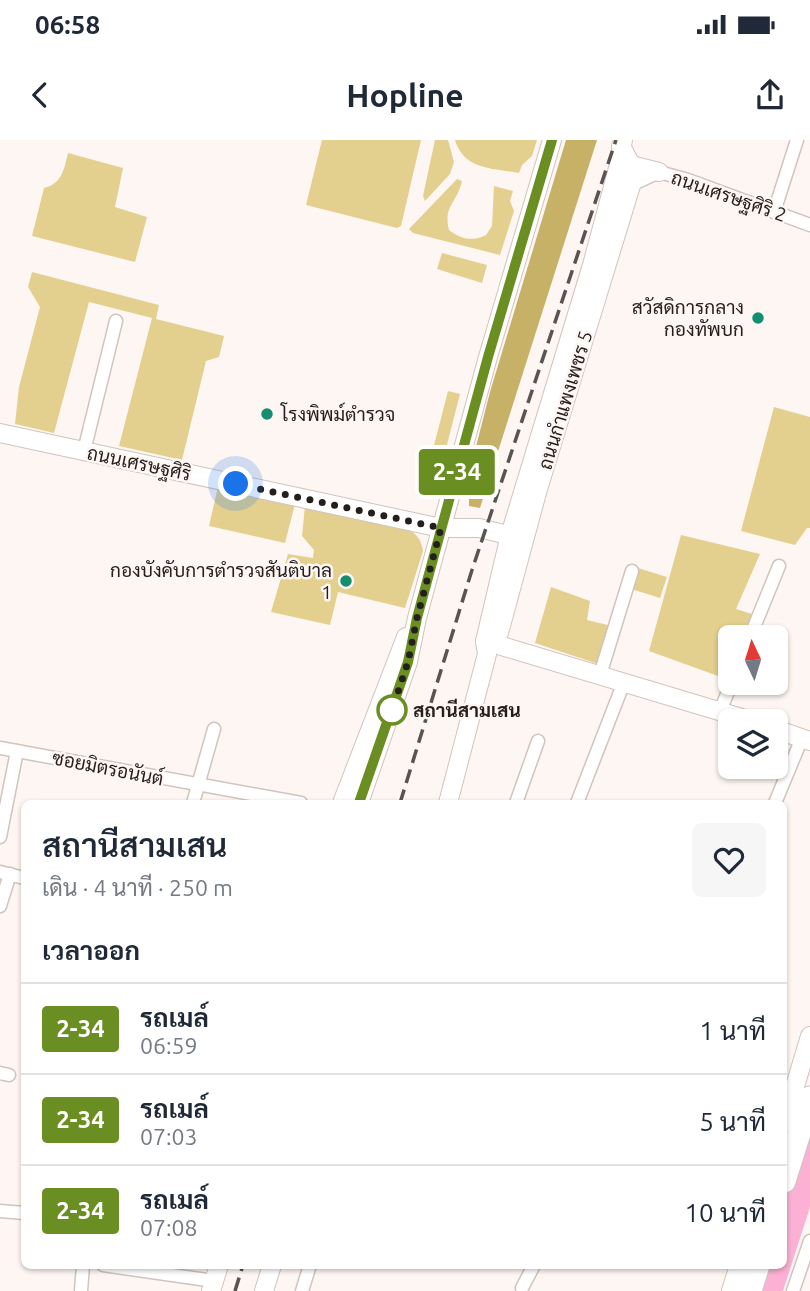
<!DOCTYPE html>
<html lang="th">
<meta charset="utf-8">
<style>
:root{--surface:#fff;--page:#f6f6f7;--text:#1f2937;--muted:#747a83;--line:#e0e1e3}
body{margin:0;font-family:Ubuntu,Sarabun,sans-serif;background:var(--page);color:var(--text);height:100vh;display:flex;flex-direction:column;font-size:26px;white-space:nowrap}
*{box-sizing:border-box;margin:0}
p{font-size:23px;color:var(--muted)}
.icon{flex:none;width:38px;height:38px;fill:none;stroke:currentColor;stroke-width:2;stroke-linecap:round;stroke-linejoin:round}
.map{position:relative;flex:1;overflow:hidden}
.sheet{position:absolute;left:21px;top:660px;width:766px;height:469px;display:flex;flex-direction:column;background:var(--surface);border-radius:10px;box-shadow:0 2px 5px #0004}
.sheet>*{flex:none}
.badge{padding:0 14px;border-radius:5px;font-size:24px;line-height:46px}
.needle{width:46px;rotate:356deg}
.tools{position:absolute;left:718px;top:485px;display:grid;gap:14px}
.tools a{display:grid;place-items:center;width:70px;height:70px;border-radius:10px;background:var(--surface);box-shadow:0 2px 5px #0004;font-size:35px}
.you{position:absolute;width:35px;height:35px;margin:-18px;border:5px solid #fff;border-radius:50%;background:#1a73e8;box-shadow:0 0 0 10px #1a73e833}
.map>.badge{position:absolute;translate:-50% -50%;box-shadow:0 0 0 4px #fff}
h2{padding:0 21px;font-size:26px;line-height:63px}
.round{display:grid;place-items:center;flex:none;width:74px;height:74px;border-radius:10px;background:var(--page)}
.overview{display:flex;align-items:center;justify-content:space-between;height:119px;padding:0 21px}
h1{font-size:33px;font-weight:600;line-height:52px}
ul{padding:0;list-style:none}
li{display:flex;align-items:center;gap:21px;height:91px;padding:0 21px;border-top:2px solid var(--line)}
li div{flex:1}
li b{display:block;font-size:26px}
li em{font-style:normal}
li .badge{min-width:77px;font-weight:700;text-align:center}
.status{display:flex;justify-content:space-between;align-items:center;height:49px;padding:0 35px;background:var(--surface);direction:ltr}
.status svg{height:19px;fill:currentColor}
header{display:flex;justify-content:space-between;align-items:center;height:91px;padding:0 21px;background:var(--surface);font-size:32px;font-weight:600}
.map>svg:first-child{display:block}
.green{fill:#e3d08f}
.forest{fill:#c7b167}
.water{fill:#fbb0d4}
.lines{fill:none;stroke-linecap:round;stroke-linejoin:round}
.street-casing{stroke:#d1c3be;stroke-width:15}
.secondary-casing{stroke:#d1c3be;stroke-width:20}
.highway-casing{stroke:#d1c3be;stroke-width:25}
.street{stroke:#fff;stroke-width:12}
.secondary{stroke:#fff;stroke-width:18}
.highway{stroke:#fff;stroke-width:23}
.rail{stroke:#595451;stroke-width:3.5;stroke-dasharray:14 7;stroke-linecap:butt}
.line-casing{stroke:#fff;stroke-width:16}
.line{stroke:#6b8e23;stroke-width:10}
.walk{stroke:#241f1d;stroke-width:7;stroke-dasharray:0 12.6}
.poi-dot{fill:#148d70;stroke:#fef6f2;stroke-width:2.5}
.stop-dot{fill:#fff;stroke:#6b8e23;stroke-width:3.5}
.labels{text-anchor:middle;stroke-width:5;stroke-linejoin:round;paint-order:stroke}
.street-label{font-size:19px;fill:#241f1d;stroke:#fef6f2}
.poi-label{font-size:19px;fill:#241f1d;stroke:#fef6f2;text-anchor:end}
.stop-label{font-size:19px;font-weight:bold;fill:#241f1d;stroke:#fef6f2;text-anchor:start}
</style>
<div class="status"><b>06:58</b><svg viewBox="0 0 49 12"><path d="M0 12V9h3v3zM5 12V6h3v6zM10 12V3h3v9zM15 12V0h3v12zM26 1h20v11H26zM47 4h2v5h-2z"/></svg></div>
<header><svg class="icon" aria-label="back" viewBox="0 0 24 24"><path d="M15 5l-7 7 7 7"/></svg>Hopline<svg class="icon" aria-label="share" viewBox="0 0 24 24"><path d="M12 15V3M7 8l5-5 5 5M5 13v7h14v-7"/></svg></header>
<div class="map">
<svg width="810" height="1151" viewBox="0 0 810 1151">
<rect width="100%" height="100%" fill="#fef6f2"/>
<g class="green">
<polygon points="322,0 421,0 401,86 397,88 306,65"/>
<polygon points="435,0 448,0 454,22 450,34 425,61 423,56"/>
<path d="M455 0H537L532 16 522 25 519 33C492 28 464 30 455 0Z"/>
<path d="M68 13 123 28 115 67 147 77 135 122 32 96 44 48C62 44 64 29 68 13Z"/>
<path d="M457 39 462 41C457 64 443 65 449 90 461 99 472 102 486 95L492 86 494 46 513 51 510 61 514 71 500 115 413 93 409 89Z"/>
<polygon points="442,113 487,125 482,143 437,129"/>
<polygon points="32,132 159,165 156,179 224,196 219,217 206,221 182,320 119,306 152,178 89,162 54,293 15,284 19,247 40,167 28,147"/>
<polygon points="448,251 460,254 442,324 430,321"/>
<polygon points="774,267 810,277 810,388 807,388 795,405 741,391"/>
<polygon points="218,347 295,364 285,403 209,386"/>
<path d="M305 366 407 389C417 394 421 399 423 411L405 468 338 452 330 485 271 472 288 414 313 418 314 410 302 396Z"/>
<polygon points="681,395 760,414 736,469 752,474 744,497 730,497 729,540 649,511"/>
<polygon points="638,428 667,437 660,458 631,449"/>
<polygon points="551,447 590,461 587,480 612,486 601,525 535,503"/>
</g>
<polygon class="forest" points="566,0 597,0 480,368 469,366 469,334 490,252"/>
<polygon class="water" points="810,982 810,1067 783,1151 756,1151 765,1125 784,1125 784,1064"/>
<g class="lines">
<g class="street-casing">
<g id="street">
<polyline points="629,46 659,32 688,40 810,85"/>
<polyline points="774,72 797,0"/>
<polyline points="84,311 116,181"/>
<polyline points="750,497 779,426"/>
<polyline points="600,535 632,431"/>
<polyline points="720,571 732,542"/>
<polyline points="0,608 301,663"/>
<polyline points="193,663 214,589"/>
<polyline points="516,663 538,601"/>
<polyline points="577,663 624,542"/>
<polyline points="775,663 802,598"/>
<polyline points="0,697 17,611"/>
<polyline points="0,732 24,738"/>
<polyline points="0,766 10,734"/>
<polyline points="0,933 9,935"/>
<polyline points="0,1071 24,1073"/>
<polyline points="103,1125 214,1141"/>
<polyline points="522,1148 534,1125"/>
<polyline points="81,1151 83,1125"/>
<polyline points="302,1151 310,1125"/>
<polyline points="793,1151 810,1101"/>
</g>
</g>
<g class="secondary-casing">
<g id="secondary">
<polyline points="631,25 659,32"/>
<polyline points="0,293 441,388 479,388 524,399"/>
<polyline points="499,493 538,349 633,39 631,25 621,6"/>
<polyline points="485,501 752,581"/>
<polyline points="775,589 810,601"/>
<polyline points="342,663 406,497"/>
<polyline points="359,663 408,522 417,478 488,217 552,0"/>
<polyline points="448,663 487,514 485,501 510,395 592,125 618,28 623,0"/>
<polyline points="784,983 810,896"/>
<polyline points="211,1151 219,1125"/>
<polyline points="264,1151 272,1125"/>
<polyline points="731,1151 739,1125"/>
</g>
</g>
<g class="highway-casing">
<g id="highway">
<polyline points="784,1041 810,958"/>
<polyline points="750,1151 758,1125"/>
</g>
</g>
<use href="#street" class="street"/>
<use href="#secondary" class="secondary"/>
<use href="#highway" class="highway"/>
<g class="rail">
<polyline points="400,663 472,430 616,0"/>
<polyline points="235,1151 243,1125"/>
</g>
</g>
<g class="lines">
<g class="line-casing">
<polyline id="line" points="359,663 408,522 417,478 488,217 552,0"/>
</g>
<use href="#line" class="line"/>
<polyline class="walk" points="236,344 441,388 417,478 408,522 392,570"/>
</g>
<g class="poi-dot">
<circle cx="758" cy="178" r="7"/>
<circle cx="267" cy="274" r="7"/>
<circle cx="346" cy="441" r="7"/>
</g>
<circle class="stop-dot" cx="392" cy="570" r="14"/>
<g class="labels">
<g class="street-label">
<text transform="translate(729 56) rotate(19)" y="7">ถนนเศรษฐศิริ 2</text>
<text transform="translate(565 260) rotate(-73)" y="7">ถนนกำแพงเพชร 5</text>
<text transform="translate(139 323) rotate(12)" y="7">ถนนเศรษฐศิริ</text>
<text transform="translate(108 628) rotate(11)" y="7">ซอยมิตรอนันต์</text>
</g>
<g class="poi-label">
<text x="744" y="174">สวัสดิการกลาง<tspan x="744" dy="22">กองทัพบก</tspan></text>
<text x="281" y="281" text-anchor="start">โรงพิพม์ตำรวจ</text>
<text x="332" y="437">กองบังคับการตำรวจสันติบาล<tspan x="332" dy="22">1</tspan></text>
</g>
<g class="stop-label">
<text x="413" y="577">สถานีสามเสน</text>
</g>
</g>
</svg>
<div class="tools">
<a><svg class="needle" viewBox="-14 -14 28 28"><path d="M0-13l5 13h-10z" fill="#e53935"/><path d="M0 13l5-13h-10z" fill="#747a83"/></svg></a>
<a><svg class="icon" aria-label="layers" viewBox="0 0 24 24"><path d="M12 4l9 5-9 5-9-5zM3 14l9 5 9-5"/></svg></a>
</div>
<div class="you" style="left:236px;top:344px"></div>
<b class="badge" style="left:457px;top:332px;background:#6b8e23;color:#fff">2-34</b>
<section class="sheet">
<div class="overview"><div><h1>สถานีสามเสน</h1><p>เดิน · 4 นาที · 250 m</p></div><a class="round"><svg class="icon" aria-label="heart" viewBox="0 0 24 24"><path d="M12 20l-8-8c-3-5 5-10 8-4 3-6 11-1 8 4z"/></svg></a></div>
<h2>เวลาออก</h2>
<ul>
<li><span class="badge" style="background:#6b8e23;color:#fff">2-34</span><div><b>รถเมล์</b><p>06:59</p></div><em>1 นาที</em></li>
<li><span class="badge" style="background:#6b8e23;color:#fff">2-34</span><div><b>รถเมล์</b><p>07:03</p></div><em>5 นาที</em></li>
<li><span class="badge" style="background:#6b8e23;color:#fff">2-34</span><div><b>รถเมล์</b><p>07:08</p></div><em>10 นาที</em></li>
</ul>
</section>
</div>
